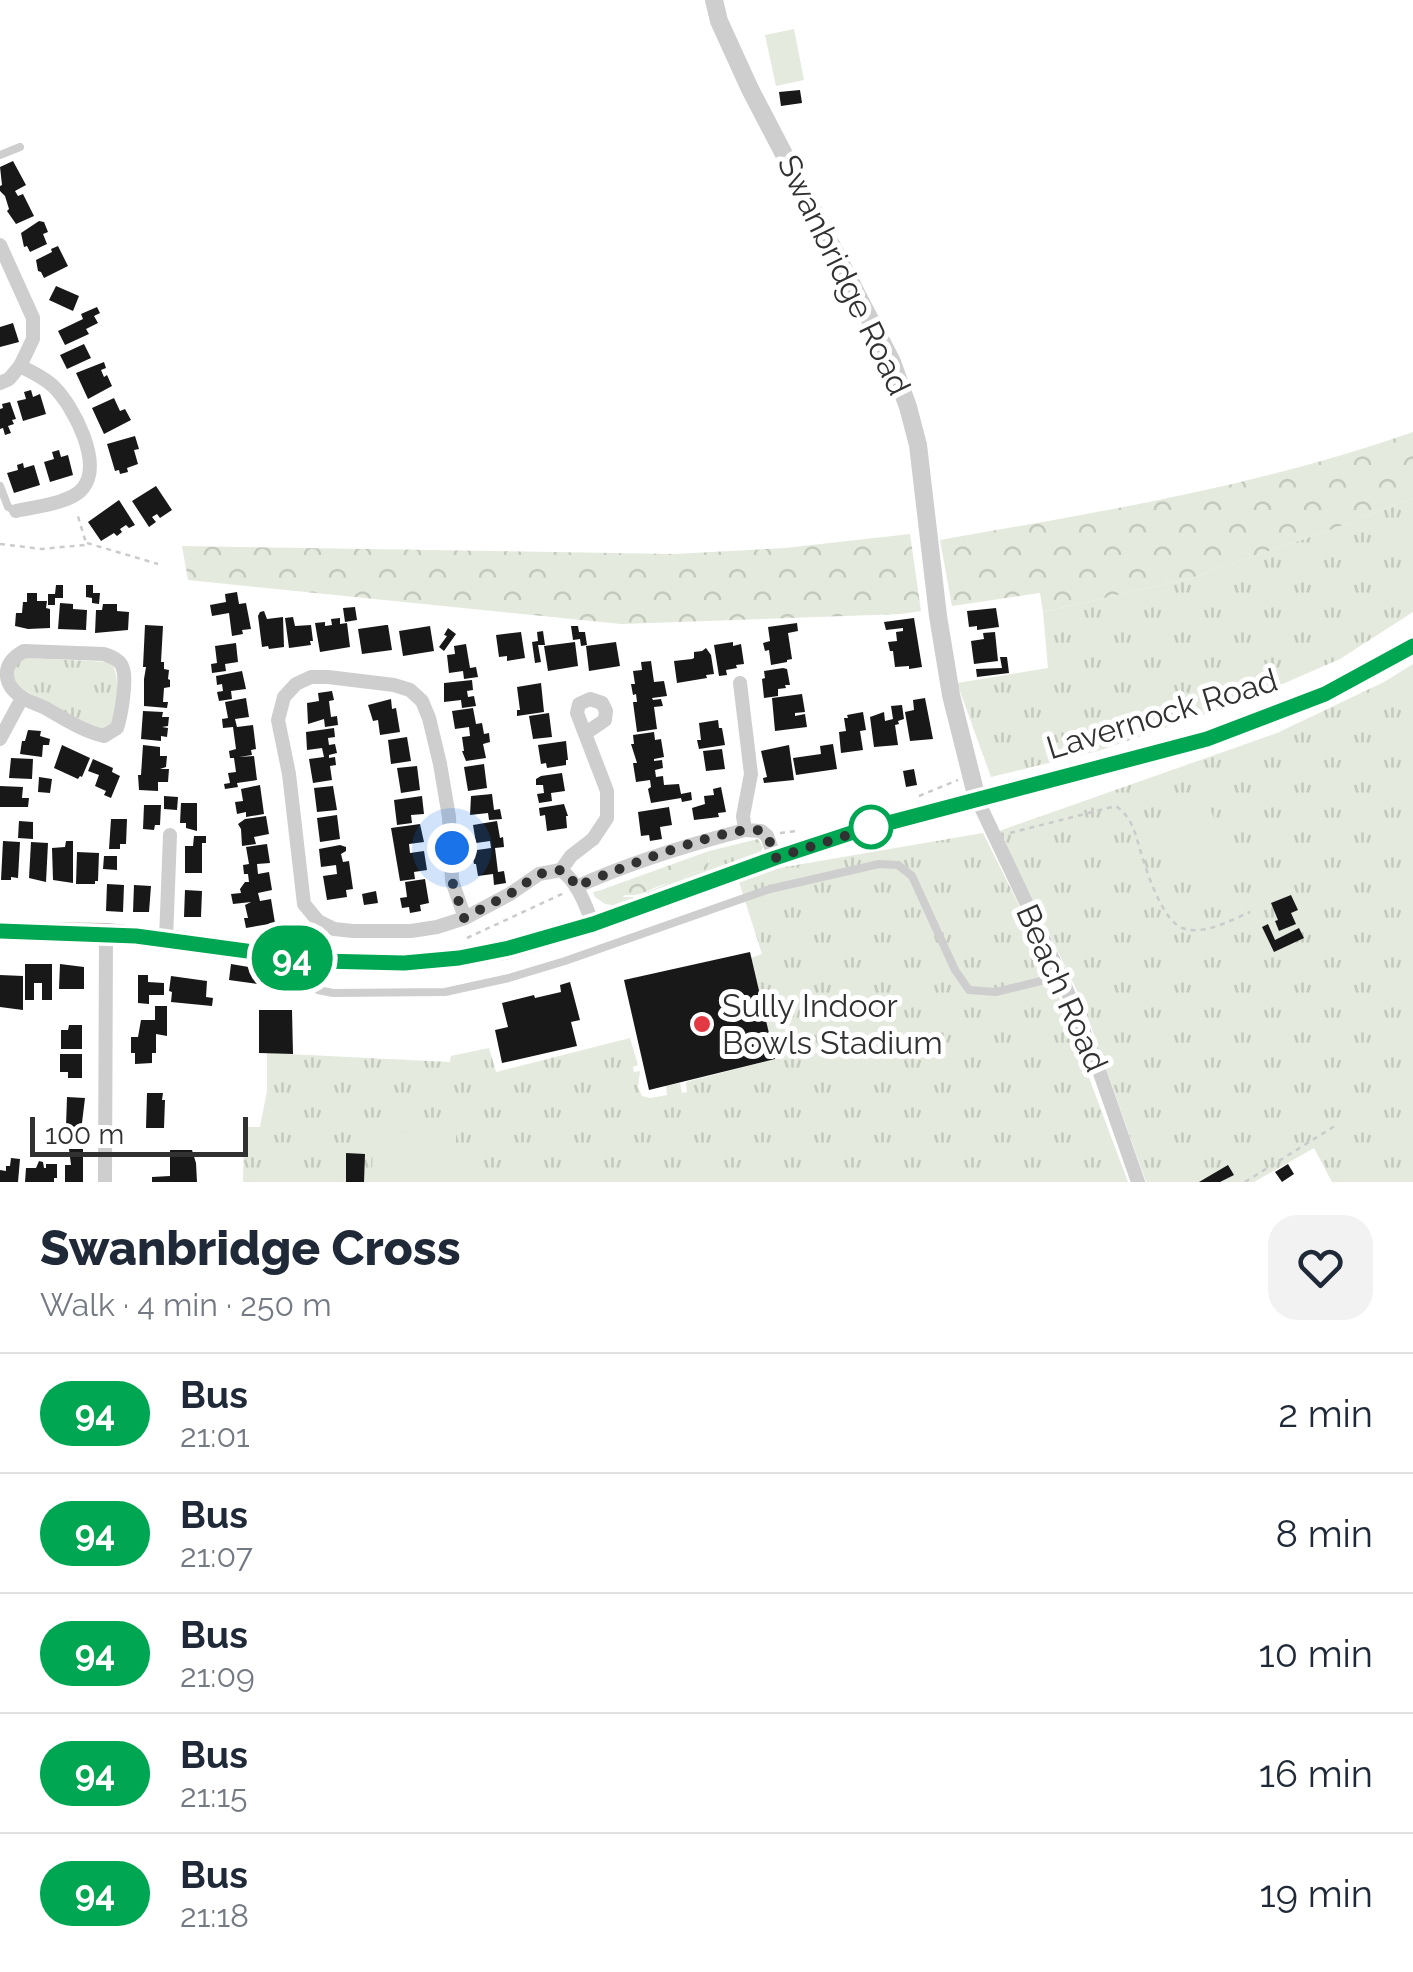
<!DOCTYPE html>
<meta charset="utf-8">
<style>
:root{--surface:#fff;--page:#f2f2f3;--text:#1f2937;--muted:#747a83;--line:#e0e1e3}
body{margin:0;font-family:Raleway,sans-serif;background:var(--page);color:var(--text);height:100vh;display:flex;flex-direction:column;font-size:38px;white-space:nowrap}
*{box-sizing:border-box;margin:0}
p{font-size:32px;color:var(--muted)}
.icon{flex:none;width:55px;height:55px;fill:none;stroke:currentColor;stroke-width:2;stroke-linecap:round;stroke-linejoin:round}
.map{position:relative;height:1182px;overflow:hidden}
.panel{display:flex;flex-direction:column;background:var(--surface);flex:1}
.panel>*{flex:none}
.badge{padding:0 20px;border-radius:32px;font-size:35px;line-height:65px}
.scale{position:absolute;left:30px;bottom:25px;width:218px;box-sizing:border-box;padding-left:10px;border:5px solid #313131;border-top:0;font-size:28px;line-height:35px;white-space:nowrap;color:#313131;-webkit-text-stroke:8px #fff;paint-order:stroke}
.you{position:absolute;width:50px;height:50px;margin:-25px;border:8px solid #fff;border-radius:50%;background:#1a73e8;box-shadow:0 0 0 15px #1a73e833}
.map>.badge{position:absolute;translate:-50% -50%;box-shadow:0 0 0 5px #fff}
.round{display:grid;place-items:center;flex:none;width:105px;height:105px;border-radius:30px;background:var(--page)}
.summary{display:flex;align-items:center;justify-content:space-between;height:170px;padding:0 40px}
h1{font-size:48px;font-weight:800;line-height:75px}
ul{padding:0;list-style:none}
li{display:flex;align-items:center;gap:30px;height:120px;padding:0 40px;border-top:2px solid var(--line)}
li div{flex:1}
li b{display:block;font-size:38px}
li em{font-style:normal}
li .badge{min-width:110px;font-weight:700;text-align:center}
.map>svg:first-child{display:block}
.grass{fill:url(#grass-tufts)}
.forest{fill:url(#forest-crowns)}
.garden{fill:#e4eadd}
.building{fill:#181818}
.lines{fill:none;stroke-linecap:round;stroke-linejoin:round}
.path{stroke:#cbcbcb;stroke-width:2.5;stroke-dasharray:5 5;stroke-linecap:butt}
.service{stroke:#cecece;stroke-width:8}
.minor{stroke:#cecece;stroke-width:14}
.tertiary{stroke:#cecece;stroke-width:18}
.secondary{stroke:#bbb;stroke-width:20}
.line-casing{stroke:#fff;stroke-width:22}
.line{stroke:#00a651;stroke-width:15}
.walk{stroke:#313131;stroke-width:10;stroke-dasharray:0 18}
.stop-dot{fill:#fff;stroke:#00a651;stroke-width:5}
.poi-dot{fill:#e23943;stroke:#fff;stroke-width:4}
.labels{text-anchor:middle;stroke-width:10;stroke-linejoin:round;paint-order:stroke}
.street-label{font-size:32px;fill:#313131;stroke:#fff}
.poi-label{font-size:32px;fill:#313131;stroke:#fff;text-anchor:start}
</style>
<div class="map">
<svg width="1413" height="1182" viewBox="0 0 1413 1182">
<defs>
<pattern id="grass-tufts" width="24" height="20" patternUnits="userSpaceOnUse" patternTransform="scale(2.5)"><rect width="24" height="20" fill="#e4eadd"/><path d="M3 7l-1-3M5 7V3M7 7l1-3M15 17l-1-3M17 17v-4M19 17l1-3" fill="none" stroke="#c4c9be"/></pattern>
<pattern id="forest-crowns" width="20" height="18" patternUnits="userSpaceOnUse" patternTransform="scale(2.5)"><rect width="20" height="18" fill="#e4eadd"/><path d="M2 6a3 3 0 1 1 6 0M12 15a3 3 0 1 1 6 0" fill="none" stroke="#c4c9be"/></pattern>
</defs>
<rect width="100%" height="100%" fill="#fff"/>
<g class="grass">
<polygon points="1413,498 1413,612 1340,659 1241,702 1098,751 991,777 957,683 1048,668 1043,612 1191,578 1330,530"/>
<path d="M26 658 111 662C119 674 120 705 115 719 113 727 111 727 104 731L91 728 17 686 13 682C12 668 13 664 26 658Z"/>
<polygon points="1413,664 1413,1182 1332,1182 1314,1148 1254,1182 1146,1182 1082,1001 999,831 1277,733 1384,682"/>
<polygon points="983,833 1018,903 1040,956 1057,992 1128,1182 243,1182 244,1127 260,1127 267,1091 267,1053 450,1062 451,1056 489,1048 496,1072 630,1038 638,1065 633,1067 634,1072 640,1071 638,1087 642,1096 650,1098 667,1095 666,1086 680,1083 682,1093 687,1092 686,1082 775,1059 751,958 762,954 739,882 779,868"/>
<polygon points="758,839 763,847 760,854 619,906 605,904 595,897 593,892 601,890 604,897 636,897 671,882 678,883 690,874 708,869 709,851"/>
</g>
<g class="forest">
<path d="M1413 432V498L1330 530 1191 578 1043 612 1040 593 952 606 940 540C1100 512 1260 486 1413 432Z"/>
<polygon points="910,534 921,611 901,614 621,624 188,580 182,546 674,554 785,548"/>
<path d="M709 851 708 869 690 874 678 883C659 880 645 898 625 895L615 903 604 897 601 890Z"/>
</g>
<g class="garden">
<polygon points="794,29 804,80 776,86 765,35"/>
<polygon points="1201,789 1236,868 1196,886 1160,807"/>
<polygon points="888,1001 888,1077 823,1077 822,1002"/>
<polygon points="373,1132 456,1133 456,1182 372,1182"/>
</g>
<g class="building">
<polygon points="800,90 802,103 781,106 779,92"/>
<polygon points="13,161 26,185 15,191 18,196 23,194 34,216 16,224 7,211 9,209 5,196 0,191 0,186 2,185 0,167"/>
<polygon points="39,221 44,222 48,232 43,234 47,244 30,252 27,246 24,247 21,233"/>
<polygon points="58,246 68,266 44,278 41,272 38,271 36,260 52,252 51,249"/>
<polygon points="56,286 79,296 73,311 49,300"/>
<polygon points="97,307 100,313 94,316 98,323 86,329 89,334 65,345 58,331 83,319 81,314"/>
<polygon points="13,323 19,342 0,347 0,327"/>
<polygon points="84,344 91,358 67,369 60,355"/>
<polygon points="104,362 106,368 101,370 104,377 107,375 112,386 88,399 76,373"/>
<polygon points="31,390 33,397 40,394 46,414 23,421 17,401 26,399 24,392"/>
<polygon points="114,398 120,411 125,409 131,420 104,434 92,408"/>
<polygon points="10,402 16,419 12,420 14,424 8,426 11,433 5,435 3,428 0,429 0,409 3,408 2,404"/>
<polygon points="135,436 139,449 134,450 138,464 127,468 128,472 120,474 119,470 115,471 107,444"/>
<polygon points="59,450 61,457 68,455 73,475 50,482 44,462 54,459 52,452"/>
<polygon points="23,463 24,468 34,465 40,485 14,493 7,473 18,470 17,465"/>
<polygon points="156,486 172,510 160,518 157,514 152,517 156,522 149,527 132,501"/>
<polygon points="119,500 135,525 129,528 126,525 120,529 122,532 117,536 114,533 101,541 88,522"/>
<polygon points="56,585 63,585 63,598 55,598 55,605 48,605 48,594 55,594"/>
<polygon points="86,585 93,585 93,593 100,593 99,604 92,603 92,598 86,597"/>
<polygon points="237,592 239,604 246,603 251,629 242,630 243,634 232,636 229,613 212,616 210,605 226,602 225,594"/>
<polygon points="27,593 37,593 37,601 47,601 46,608 50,609 50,628 28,629 15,626 16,613 22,613 23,602 27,602"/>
<polygon points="60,603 73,604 73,609 87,610 86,630 58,629"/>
<polygon points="103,604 117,604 117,611 129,612 128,630 95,633 96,610 102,610"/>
<polygon points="355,607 357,620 345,622 343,608"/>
<polygon points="996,608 999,627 977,630 977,626 969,627 967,611"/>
<polygon points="264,611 267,619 283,617 284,647 269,649 268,646 262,647 258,616 260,612"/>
<polygon points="293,617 295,626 311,625 313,641 310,641 311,645 289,648 285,618"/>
<polygon points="340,618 340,624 347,623 350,647 320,652 315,623 325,622 325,626 332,625 331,619"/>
<polygon points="914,618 922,667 909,669 909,666 895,667 893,651 890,651 888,642 897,641 896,632 903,631 903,628 886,630 884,622"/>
<polygon points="797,623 798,631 788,633 792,659 787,660 787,662 771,665 769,650 765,651 763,643 770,641 768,627"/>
<polygon points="145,625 163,626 161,662 164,662 164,669 169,670 168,679 170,680 170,687 164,688 163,702 168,702 167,708 144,706 144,679 146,667 143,667"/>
<polygon points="386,625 388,625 392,650 362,654 358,629"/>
<polygon points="430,626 434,651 403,656 399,631"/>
<polygon points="571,626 578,626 579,632 585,632 587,645 581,646 580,639 573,640"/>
<polygon points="448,628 456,634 444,651 439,647 447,636 444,635"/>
<polygon points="543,631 545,645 538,645 541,662 535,663 532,642 538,641 537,632"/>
<polygon points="521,632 525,658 507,661 507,656 499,657 496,635"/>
<polygon points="995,632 998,661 974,664 971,641 984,639 983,633"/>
<polygon points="575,642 578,666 548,671 544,646"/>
<polygon points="616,642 620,666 589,671 586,646"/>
<polygon points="733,642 733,646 741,644 744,664 736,665 737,668 726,670 727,675 719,676 714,645"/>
<polygon points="236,643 238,662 225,664 226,671 212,673 211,664 217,663 215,646"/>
<polygon points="466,644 470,668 476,667 478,677 464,679 463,671 449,673 447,655 455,654 454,646"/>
<polygon points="706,648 711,655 714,674 706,675 707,678 677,683 674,661 692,659 694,658 694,652 702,651"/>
<polygon points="1000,657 1007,657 1009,673 977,677 976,669 1002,668"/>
<polygon points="651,661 654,682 664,681 667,696 652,698 653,700 661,699 663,706 654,707 657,729 637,732 633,702 637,702 636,694 633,695 631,684 635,684 633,671 642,670 641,662"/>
<polygon points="783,668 787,669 790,685 785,685 786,688 778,689 778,696 764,698 762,679 765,678 764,671"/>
<polygon points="242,671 246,689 231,691 232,699 219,701 217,692 223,691 222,684 217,685 216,676"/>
<polygon points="472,680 473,690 467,691 468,697 474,696 476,706 462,708 461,700 444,702 444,683"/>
<polygon points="541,683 544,712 517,716 517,710 520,710 517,687"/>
<polygon points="332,691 334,700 329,701 331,717 337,716 338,725 325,727 324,719 308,724 307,703 319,701 318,693"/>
<polygon points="802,694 805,712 795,713 795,716 805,714 807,727 775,731 772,698"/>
<polygon points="246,698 249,717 235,719 237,727 253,725 256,749 251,750 252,755 239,757 254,756 257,780 237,783 238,787 225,789 224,784 230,783 228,773 236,772 234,758 230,758 229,751 236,749 233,727 223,728 222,719 228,718 225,702"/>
<polygon points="925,698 933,739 910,741 905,712 914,710 913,700"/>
<polygon points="391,699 392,709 396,708 400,732 380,735 378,720 373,721 368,705"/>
<polygon points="902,705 904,719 898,721 899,724 895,725 898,745 874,747 870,717 884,712 885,721 893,719 891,706"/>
<polygon points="473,708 476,724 482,723 484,734 489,733 490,742 483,744 486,758 466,761 462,751 464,751 462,737 470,736 469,727 455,729 452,711"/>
<polygon points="143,711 163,712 162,717 169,717 168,726 162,727 168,728 167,737 161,736 161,741 141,739"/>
<polygon points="863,712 866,730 860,731 863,750 841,753 839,732 846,731 844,718 848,718 847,715"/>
<polygon points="549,713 552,737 533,739 529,716"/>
<polygon points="718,720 719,728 722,728 725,745 699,749 697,740 701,740 699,723"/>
<polygon points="334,728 335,737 328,738 329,745 335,744 337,753 329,755 329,758 335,757 336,765 330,766 332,780 313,783 309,759 324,757 322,748 307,750 306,732"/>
<polygon points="28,730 41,731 40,736 50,739 49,745 43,745 42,757 20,754 22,741 25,741"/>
<polygon points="654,732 655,740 661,739 664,757 654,759 654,761 662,760 663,768 655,770 656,777 663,776 664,785 679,784 681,794 691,792 692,800 682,802 681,798 651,803 648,789 651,787 650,780 636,782 633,763 637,763 631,744 634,744 633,735"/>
<polygon points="407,737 411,761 391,764 388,740"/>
<polygon points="566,741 568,760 566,760 566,765 547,768 546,763 541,764 538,745"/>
<polygon points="833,744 837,769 796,775 793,758 821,754 820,746"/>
<polygon points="62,745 90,758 82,777 80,776 78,779 54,768"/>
<polygon points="143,745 160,747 160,756 167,756 166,767 160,769 169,769 168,782 158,782 158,791 139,790 138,775 141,775"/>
<polygon points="789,745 794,780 764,783 763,778 767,777 761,751"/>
<polygon points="722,749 725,769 706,771 703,751"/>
<polygon points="11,758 33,759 32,779 9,778"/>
<polygon points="93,759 113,768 112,772 120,776 111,798 104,795 106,791 95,786 99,775 88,771"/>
<polygon points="484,764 487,788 468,791 464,767"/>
<polygon points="417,766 420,790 401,793 397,768"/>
<polygon points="914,769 917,785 906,787 903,771"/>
<polygon points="562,773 565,791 551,793 552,801 539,803 537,794 544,793 543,785 536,785 536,779 541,776"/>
<polygon points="39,777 52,779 50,793 38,792"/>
<polygon points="260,785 264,814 246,817 246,812 237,814 235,802 243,801 241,789"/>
<polygon points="0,786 23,787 22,798 29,798 28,807 0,807"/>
<polygon points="333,786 337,810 317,812 314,788"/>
<polygon points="721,787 726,812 718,813 719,817 694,820 692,808 705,804 704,796 714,795 713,789"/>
<polygon points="492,794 494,810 500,809 502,819 489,820 488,813 470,815 471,796"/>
<polygon points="164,796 178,797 177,810 164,809"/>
<polygon points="422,796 424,814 411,815 412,823 397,825 394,800"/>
<polygon points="181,803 197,803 197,831 186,828 186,823 180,823"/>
<polygon points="564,804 568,816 566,816 567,828 547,831 545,815 540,816 539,808"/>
<polygon points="144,805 161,805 160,825 155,825 154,830 143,829"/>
<polygon points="669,807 672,825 660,827 662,839 650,841 649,835 641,836 638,812"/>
<polygon points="337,815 340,839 320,842 317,818"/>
<polygon points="266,816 269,834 254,837 256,844 242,846 241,829 238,824 245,819"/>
<polygon points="111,819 127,819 126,844 120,844 120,849 109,849"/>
<polygon points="19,821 33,822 33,839 18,838"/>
<polygon points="497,821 500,838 503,837 504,847 495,848 498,872 504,871 506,883 494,885 493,874 478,876 476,864 474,864 472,853 477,852 477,850 491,848 490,841 476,843 473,825"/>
<polygon points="420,824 424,842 409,844 410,853 424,851 427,870 414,872 415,879 400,881 391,828"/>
<polygon points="194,836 206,836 206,843 202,843 202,873 185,873 185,846 193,846"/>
<polygon points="3,841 20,842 18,878 11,877 11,880 1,880"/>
<polygon points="66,841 73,841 73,883 53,880 52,848 65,847"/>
<polygon points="31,842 48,843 46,882 29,878"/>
<polygon points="267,844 270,863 257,864 258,874 269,872 272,890 258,893 260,901 271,899 275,923 246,928 244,918 248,918 245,905 251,902 233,904 231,894 241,893 240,889 245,882 249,882 248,874 244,874 243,865 249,864 246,847"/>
<polygon points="340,845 346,847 346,851 341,854 343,862 349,861 353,889 346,890 347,897 327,900 323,876 337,874 336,865 321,867 319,849"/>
<polygon points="77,852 99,853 98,881 95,881 95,884 76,884"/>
<polygon points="104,856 117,856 117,870 103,869"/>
<polygon points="425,879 429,903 420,905 421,911 410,913 409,907 402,908 400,898 407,897 405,882"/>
<polygon points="107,884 124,885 123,912 106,911"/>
<polygon points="134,885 151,886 149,912 133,912"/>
<polygon points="185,890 202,891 201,917 184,917"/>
<polygon points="376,891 378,903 364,905 362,894"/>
<polygon points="1291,895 1298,910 1291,913 1296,924 1279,931 1275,921 1278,920 1271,903"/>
<polygon points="1268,924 1275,940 1299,928 1304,938 1274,952 1262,927"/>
<polygon points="750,952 775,1059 649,1090 624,980"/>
<polygon points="25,964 52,964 52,1000 42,1000 42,983 34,983 34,1000 25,1000"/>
<polygon points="60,964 84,967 84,989 59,989"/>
<polygon points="231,964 267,970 265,985 229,980"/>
<polygon points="0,975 23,976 23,1010 0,1007"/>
<polygon points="138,975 148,975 148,982 164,983 164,995 149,995 149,1004 138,1003"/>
<polygon points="171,976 207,981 206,997 213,998 212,1006 171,1002 172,992 169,991"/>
<polygon points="570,982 580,1020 571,1022 577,1046 502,1063 495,1030 508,1027 502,1003 534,995 535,998 561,992 560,985"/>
<polygon points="155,1006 167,1006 167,1036 156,1034 156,1053 152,1053 152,1063 135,1064 135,1053 131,1053 131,1037 138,1037 141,1020 155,1020"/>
<polygon points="259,1010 292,1010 293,1054 259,1053"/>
<polygon points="69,1025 82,1025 82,1049 61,1049 61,1030 68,1030"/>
<polygon points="60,1054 82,1054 82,1078 68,1078 68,1072 60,1072"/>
<polygon points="147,1093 163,1093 162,1100 165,1100 164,1128 146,1128"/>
<polygon points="67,1097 85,1098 81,1131 74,1131 75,1127 66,1126"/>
<polygon points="69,1149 83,1149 83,1182 65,1182 65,1165 71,1165"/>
<polygon points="170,1150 192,1150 196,1163 197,1182 152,1182 152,1177 170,1176"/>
<polygon points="346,1153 365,1154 364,1182 346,1182"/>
<polygon points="11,1158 20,1159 18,1182 0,1182 0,1170 6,1171 6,1166 10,1166"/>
<polygon points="39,1161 43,1162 44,1168 46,1168 46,1164 57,1164 57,1178 54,1178 54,1182 25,1182 26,1168 36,1168"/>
<polygon points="1288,1164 1294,1174 1282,1182 1275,1172"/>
<polygon points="1228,1165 1234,1175 1220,1182 1199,1182"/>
</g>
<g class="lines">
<g class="path">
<polyline points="87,543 158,564"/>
<polyline points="0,544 42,549 84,545 86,543 77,513"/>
<polyline points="919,796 958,780"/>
<polyline points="780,833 797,831"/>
<path d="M1010 833 1116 806C1131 817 1134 829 1139 846 1145 867 1161 919 1182 928 1204 936 1231 920 1250 912"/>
<polyline points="467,938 564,893"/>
<polyline points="1245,1182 1338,1124"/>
</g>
<g class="service">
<polyline points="0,155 20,147"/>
<polyline points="0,486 8,507 16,511"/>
<polyline points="321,964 318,990 333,993 445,992 509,978 565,961 770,889 879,864 898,865 912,876 955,970 969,990 996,992 1061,976"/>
</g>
<g class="minor">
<path d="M0 245 33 318V339L20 366C32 372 45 378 54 387 74 407 103 463 83 488 72 503 34 507 16 511"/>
<polyline points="0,383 9,379 20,366"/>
<path d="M24 651 104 654C112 657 121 660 123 669 127 681 121 716 117 728L104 736C83 731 66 720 47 709 40 705 32 703 25 699 2 686 0 664 24 651Z"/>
<polyline points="740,683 751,774 743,816 745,830 761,831 767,836 775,858"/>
<polyline points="0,739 22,698"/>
<polyline points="977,799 1061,976 1094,1056 1138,1182"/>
<polyline points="561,870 571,856 593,839 607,818 607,791 577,713 579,704 590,699 602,703 606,711 605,720 586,733"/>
<path d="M576 887C631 862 687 845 745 830"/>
<path d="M465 918 452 881 449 817 440 764 429 718 422 701 410 690 394 685 328 677H311L296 684 284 697 278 720 289 774 304 904 318 921 334 929 353 931H411L437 927 465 918 510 894 539 874 561 870C578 883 585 904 593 924"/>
<polyline points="166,939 170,835"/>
<polyline points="105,1182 106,933"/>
</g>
<polyline class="tertiary" points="714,0 719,21 750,89 892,362 908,407 918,445 938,616 951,695 977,799"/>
<polyline class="secondary" points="0,931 106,933 166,939 321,961 404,963 459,958 509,949 593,924 775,858 854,832 1207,739 1325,694 1413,646"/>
</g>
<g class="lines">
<g class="line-casing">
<polyline id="line" points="0,931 136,936 321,961 404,963 459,958 509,948 593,924 775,858 854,832 1207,739 1325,694 1413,646"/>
</g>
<use href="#line" class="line"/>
<path class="walk" d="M452 848V881L464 918 510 894 539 874 561 870 570 876 576 887C604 874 737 821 761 831 770 835 772 850 775 858L880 825 871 827"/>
</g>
<circle class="stop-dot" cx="871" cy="827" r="20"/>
<circle class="poi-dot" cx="702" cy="1024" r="10"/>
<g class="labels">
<g class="street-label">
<text transform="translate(844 275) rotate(64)" y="11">Swanbridge Road</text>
<text transform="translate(1162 714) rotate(-17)" y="11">Lavernock Road</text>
<text transform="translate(1062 988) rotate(66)" y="11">Beach Road</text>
</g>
<g class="poi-label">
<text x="722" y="1017">Sully Indoor<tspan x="722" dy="37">Bowls Stadium</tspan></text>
</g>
</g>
</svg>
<div class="scale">100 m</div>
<div class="you" style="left:452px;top:848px"></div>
<b class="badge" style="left:292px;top:958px;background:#00a651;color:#fff">94</b>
</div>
<section class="panel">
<div class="summary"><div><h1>Swanbridge Cross</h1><p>Walk · 4 min · 250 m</p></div><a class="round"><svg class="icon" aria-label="heart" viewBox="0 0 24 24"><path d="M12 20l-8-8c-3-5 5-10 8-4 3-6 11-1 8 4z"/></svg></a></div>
<ul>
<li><span class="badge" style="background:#00a651;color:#fff">94</span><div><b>Bus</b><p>21:01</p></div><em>2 min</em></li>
<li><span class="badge" style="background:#00a651;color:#fff">94</span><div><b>Bus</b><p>21:07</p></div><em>8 min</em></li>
<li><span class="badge" style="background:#00a651;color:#fff">94</span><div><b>Bus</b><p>21:09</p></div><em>10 min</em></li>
<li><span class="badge" style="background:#00a651;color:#fff">94</span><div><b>Bus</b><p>21:15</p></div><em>16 min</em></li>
<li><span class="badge" style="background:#00a651;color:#fff">94</span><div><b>Bus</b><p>21:18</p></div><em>19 min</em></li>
</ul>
</section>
